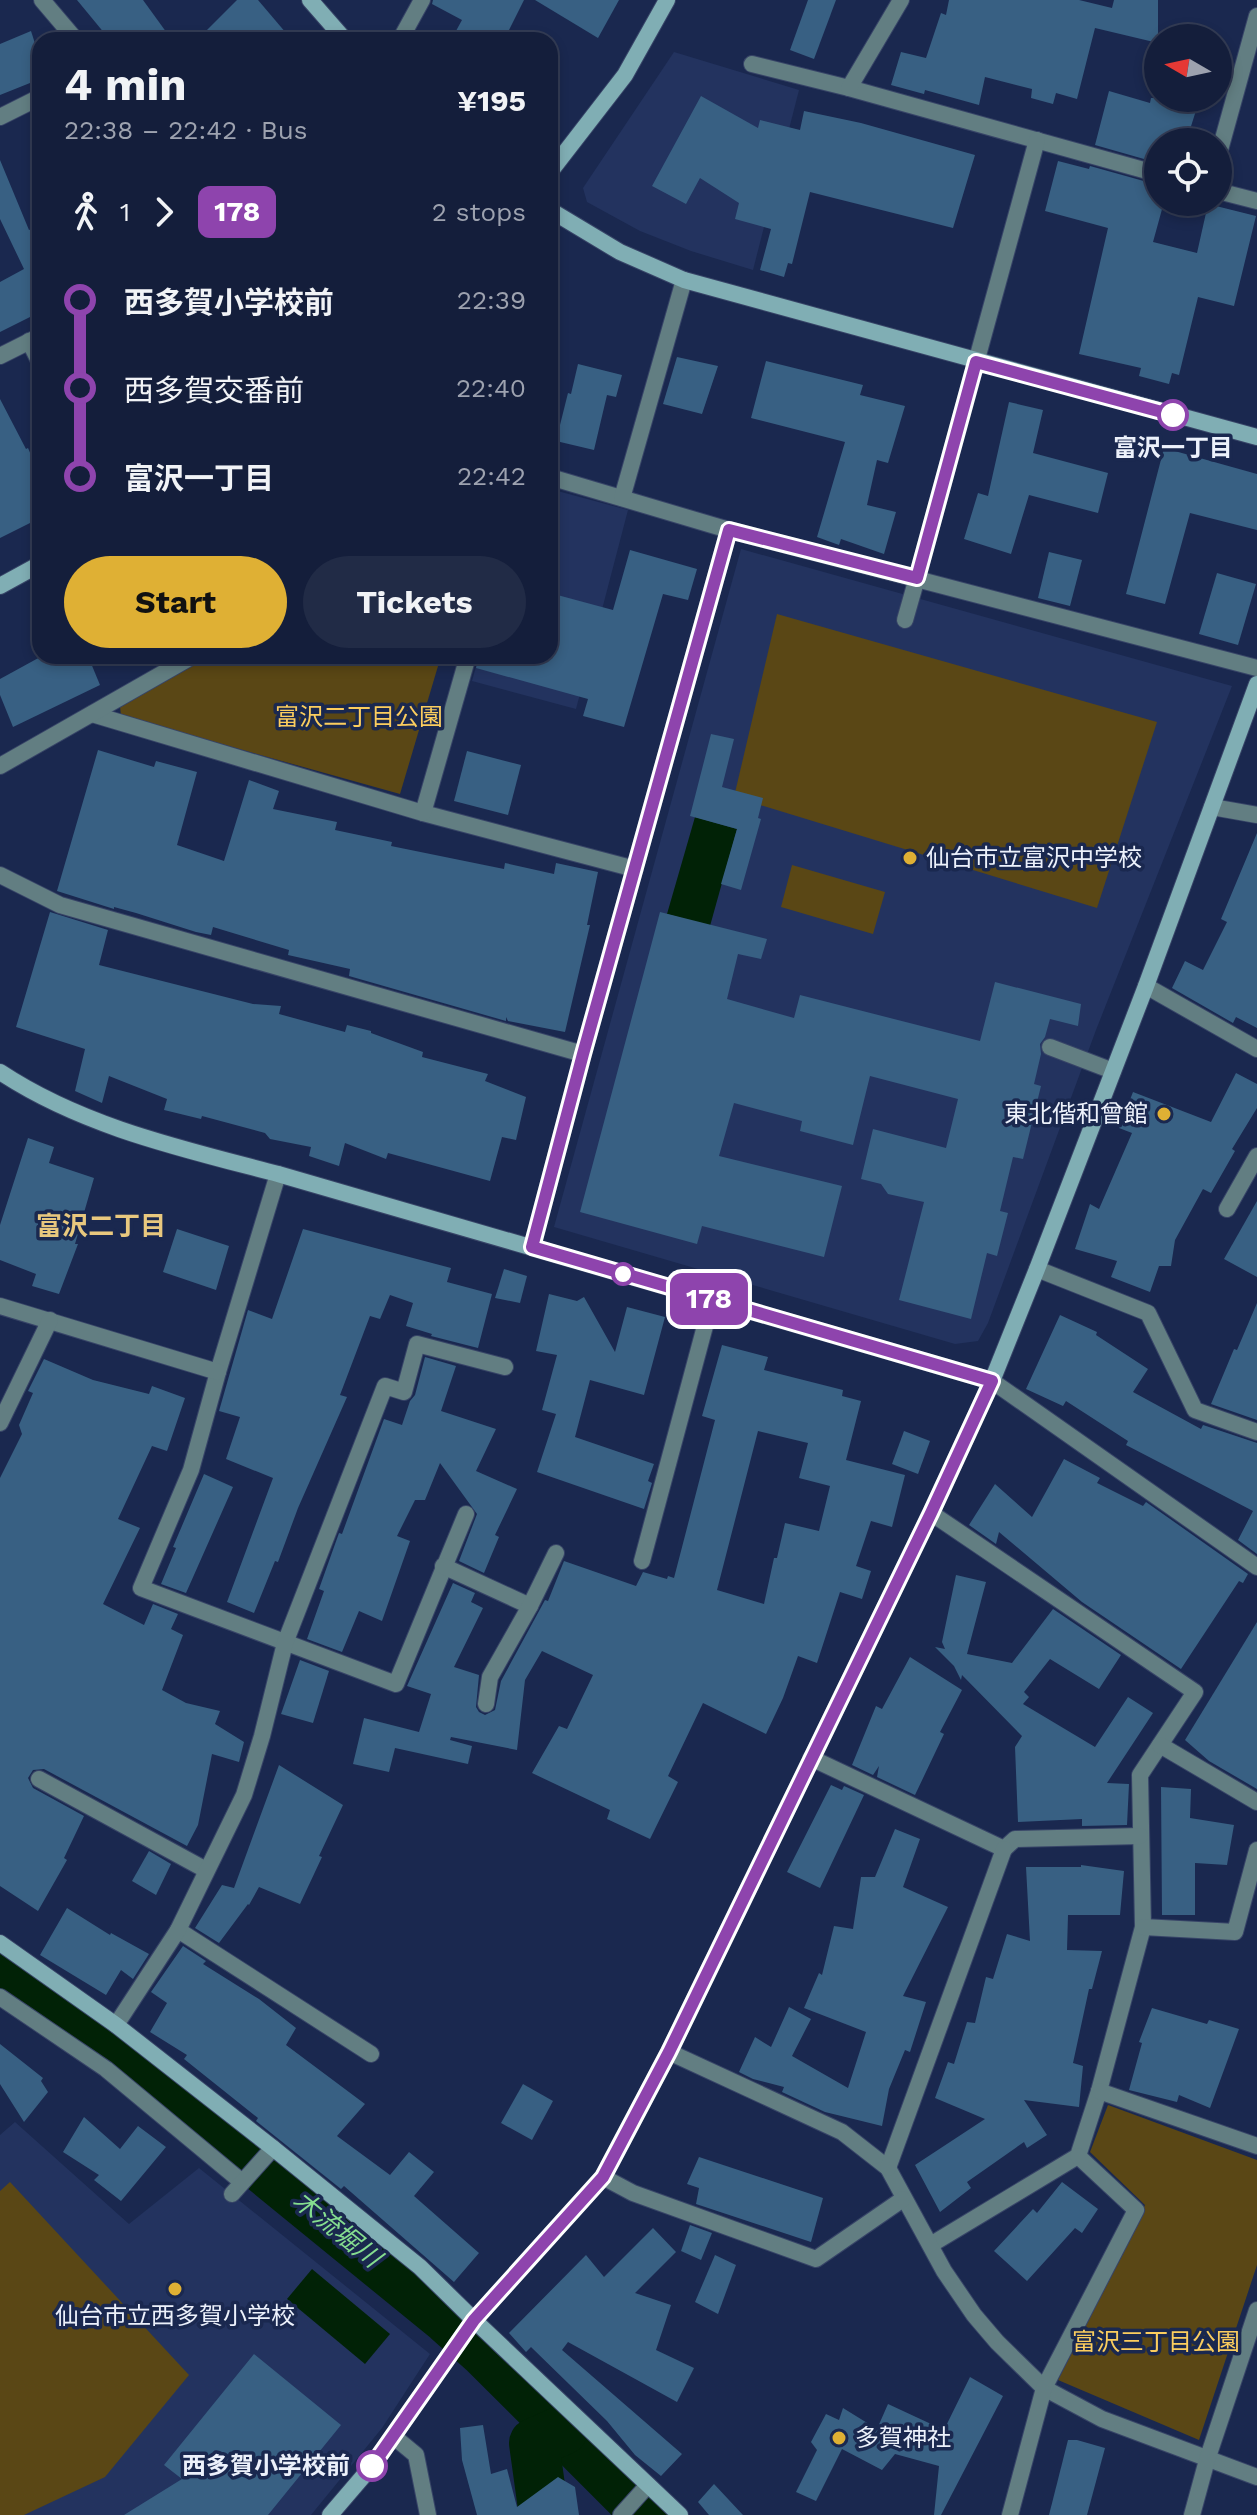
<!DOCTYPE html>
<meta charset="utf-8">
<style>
:root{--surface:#141e3b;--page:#212b46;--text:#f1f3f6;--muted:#9da2af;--line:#333c55;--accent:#dfb034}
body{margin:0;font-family:"Work Sans","Noto Sans JP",sans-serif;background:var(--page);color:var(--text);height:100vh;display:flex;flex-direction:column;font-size:30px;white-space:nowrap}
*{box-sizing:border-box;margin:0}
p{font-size:26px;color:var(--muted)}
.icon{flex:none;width:44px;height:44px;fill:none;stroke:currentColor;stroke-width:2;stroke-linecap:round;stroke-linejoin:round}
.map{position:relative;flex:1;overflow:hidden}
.details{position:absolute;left:32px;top:32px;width:526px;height:632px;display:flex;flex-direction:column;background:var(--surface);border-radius:24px;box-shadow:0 4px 12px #0003,0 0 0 2px var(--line)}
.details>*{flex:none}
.badge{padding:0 16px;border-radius:12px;font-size:28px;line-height:52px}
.needle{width:52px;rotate:279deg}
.controls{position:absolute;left:1144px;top:24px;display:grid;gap:16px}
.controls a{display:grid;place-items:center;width:88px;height:88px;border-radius:50%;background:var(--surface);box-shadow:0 4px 12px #0003,0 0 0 2px var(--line);font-size:40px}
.map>.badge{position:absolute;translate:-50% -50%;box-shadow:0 0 0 4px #fff}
.legs{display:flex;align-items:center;gap:12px;height:88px;padding:0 32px;font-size:26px}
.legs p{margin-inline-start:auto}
.head{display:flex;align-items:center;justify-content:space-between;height:136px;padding:0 32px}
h1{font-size:44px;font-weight:700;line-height:60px}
.action{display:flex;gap:16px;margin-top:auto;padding:16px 32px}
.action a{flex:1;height:92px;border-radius:48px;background:var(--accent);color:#111;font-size:32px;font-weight:700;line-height:92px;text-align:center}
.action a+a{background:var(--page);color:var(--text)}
ul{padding:0 32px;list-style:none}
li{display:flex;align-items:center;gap:28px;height:88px;font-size:30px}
li i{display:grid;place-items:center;width:12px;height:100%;margin:0 10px;background:currentColor}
li i::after{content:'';width:20px;height:20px;margin:-10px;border:6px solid;border-radius:50%;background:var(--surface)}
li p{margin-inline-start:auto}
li:first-child i{background:linear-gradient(#0000 50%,currentColor 0)}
li:last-child i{background:linear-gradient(currentColor 50%,#0000 0)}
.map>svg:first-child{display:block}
.built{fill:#23335f}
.green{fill:#5a4715}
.water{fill:#012206}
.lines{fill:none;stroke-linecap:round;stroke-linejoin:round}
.river{stroke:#012206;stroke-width:50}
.building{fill:#386083;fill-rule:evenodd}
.lane-casing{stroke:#374467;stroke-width:18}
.street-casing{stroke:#374467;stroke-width:18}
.secondary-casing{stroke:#374467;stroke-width:18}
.lane{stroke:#627e82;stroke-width:16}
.street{stroke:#627e82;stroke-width:16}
.secondary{stroke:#80aeb4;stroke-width:16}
.line-1-casing{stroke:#fff;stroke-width:18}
.line-1{stroke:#8e44ad;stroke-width:12}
.stop-1-dot{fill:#fff;stroke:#8e44ad;stroke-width:4}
.poi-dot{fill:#dfb034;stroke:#1a284f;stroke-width:3}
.labels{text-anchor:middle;stroke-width:7;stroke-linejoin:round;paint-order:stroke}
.stop-label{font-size:24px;font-weight:bold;fill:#ecf1fb;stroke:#1a284f}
.park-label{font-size:24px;fill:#fbcd5e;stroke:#1a284f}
.poi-label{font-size:24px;fill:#ecf1fb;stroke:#1a284f;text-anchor:start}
.neighbourhood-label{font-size:26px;font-weight:bold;fill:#e8c87e;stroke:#1a284f}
.water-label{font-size:26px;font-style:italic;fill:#85dd8f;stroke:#1a284f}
</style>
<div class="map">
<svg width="1257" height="2515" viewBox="0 0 1257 2515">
<rect width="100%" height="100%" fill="#1a284f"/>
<g class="built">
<polygon points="674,52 799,90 753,270 691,251 640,231 587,202 583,188"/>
<polygon points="550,489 628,510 576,709 472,681 479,656 550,656"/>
<polygon points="741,549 1232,686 1096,1030 988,1323 978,1341 955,1344 554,1227"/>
<polygon points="15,2122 129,2224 199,2168 430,2354 382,2428 311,2515 0,2515 0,2135"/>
</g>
<g class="green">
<polygon points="777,614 1157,722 1097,908 734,797"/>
<polygon points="209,656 441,656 400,794 121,716 120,706"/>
<polygon points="792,865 885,892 873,934 781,907"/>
<polygon points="1108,2105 1257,2160 1257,2265 1199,2440 1058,2380 1145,2205 1090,2152"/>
<polygon points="10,2182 189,2375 105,2477 24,2515 0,2515 0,2191"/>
</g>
<g class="water">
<polygon points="695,817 737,829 710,926 667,914"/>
<polygon points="312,2269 390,2334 365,2364 287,2299"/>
</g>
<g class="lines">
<g class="river">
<polyline points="0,1974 76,2025 229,2141 447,2319 484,2352 647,2515"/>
<polyline points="544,2515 534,2443 563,2430"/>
</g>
</g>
<g class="building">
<polygon points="77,0 143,0 172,40 110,40"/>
<polygon points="237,0 258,0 292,40 197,40"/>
<polygon points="433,0 524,0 504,40 451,40 462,20 432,4"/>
<polygon points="535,0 619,0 598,38"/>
<polygon points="808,0 836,0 814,59 790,50"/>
<polygon points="949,0 1079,0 1112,8 1114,0 1158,0 1158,43 1095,28 1077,99 1056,93 1053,104 1031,98 1032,89 985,77 979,105 925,90 924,94 891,85 901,52 926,58 941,13 946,15"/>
<polygon points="31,31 40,59 40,79 0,95 0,44"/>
<polygon points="1109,91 1150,103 1151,98 1200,98 1186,142 1158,142 1158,163 1095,145"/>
<polygon points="701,96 758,128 760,120 800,130 804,111 861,123 975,155 953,228 810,192 792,264 788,263 784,277 760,270 771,229 735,219 739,203 700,178 686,204 652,186"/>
<polygon points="0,160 29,230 40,225 40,312 0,332 0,282 24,269 0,219"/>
<polygon points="1058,161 1089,169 1090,166 1158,185 1158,202 1164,202 1153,242 1197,253 1208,204 1256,216 1234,306 1198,297 1179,375 1172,373 1169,384 1139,376 1141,368 1079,354 1108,228 1045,211"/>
<polygon points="677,357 718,366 702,414 663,404"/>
<polygon points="766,361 863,385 860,395 905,406 888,463 877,460 867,505 896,512 884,554 841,539 839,545 817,537 845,442 751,418"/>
<polygon points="578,364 622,375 616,397 607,395 594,450 556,441 568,393 571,394"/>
<polygon points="0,399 26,449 28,448 40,476 40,518 0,538"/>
<polygon points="1009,402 1043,410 1033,453 1108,473 1098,513 1029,495 1011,554 964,539 978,493 988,496"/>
<polygon points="1164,448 1257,474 1257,530 1190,513 1165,604 1126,594"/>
<polygon points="630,550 697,569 688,600 663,594 624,727 583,716 588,699 476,668 479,656 550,656 550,593 613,610"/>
<polygon points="1049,552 1082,560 1070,606 1038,598"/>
<polygon points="1217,573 1256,584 1238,645 1199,634"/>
<polygon points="42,656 88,656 100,685 13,727 0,695 0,679"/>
<polygon points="711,734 734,739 722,787 763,798 758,818 761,819 741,890 721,884 737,829 690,816"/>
<polygon points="98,750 154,767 156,761 197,772 177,845 224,861 249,780 279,791 273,809 337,822 335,830 392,842 391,846 504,869 505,863 554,874 556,863 598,872 587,925 590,925 565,1032 508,1021 506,1017 506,1021 349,976 350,969 288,955 289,950 213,927 211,935 196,932 136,913 114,907 114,909 57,891"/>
<polygon points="467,751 521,765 508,815 454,801"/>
<polygon points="1257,833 1257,1028 1236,1017 1233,1023 1172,988 1185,961 1203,970 1227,922 1221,919"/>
<polygon points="50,912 108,930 99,965 253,1004 281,1006 279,1014 345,1032 347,1025 371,1031 371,1033 423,1052 422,1057 488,1074 485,1081 526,1097 516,1140 502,1137 490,1181 388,1153 386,1159 345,1143 339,1166 309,1156 311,1147 270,1139 265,1133 202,1116 201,1119 164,1110 167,1099 109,1076 102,1103 75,1091 85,1049 16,1027"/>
<polygon points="660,912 767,939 761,959 738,954 727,999 794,1018 800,995 980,1041 995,982 1081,1004 1078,1026 1050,1019 1045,1037 1040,1044 1041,1054 1034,1084 1041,1086 1023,1159 1013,1157 1000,1211 1008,1213 997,1256 987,1253 971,1319 899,1300 924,1202 888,1194 881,1184 861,1179 873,1129 946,1148 958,1099 870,1076 853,1145 800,1131 802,1121 734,1103 719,1156 842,1186 824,1257 702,1226 697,1244 580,1212"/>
<polygon points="1236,1073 1257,1084 1257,1108 1232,1149 1235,1151 1211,1193 1203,1189 1175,1240 1171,1266 1159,1266 1150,1292 1111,1277 1117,1261 1075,1249 1090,1204 1099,1209 1132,1133 1119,1128 1133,1092 1211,1122"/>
<polygon points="28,1138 54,1147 49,1163 94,1178 75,1244 78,1244 59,1294 32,1286 36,1274 0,1260 0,1225"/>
<polygon points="1257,1201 1257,1277 1224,1259"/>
<polygon points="177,1229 229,1246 216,1290 163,1272"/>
<polygon points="303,1229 451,1268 447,1282 492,1294 478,1348 431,1336 432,1334 406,1326 413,1303 390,1295 380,1319 370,1316 340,1395 347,1397 298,1508 278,1562 275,1561 254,1613 227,1602 273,1478 226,1459 240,1417 219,1411 248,1310 272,1319"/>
<polygon points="504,1269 527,1276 520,1303 495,1298"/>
<polygon points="549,1294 577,1301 584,1297 615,1352 627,1307 665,1317 644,1395 590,1380 575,1437 654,1464 648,1481 652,1483 644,1509 537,1472 556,1414 542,1410 557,1355 536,1351"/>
<polygon points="1257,1303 1257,1420 1211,1404 1234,1349 1237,1350"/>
<polygon points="1060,1315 1097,1332 1096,1335 1148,1369 1133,1392 1201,1429 1203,1425 1257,1443 1257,1554 1238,1540 1253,1511 1126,1445 1128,1441 1066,1401 1063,1406 1026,1389"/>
<path d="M722 1345 768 1357 764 1370 843 1390 842 1396 861 1401 846 1460 905 1475 892 1527 871 1521 856 1566 871 1571 862 1599 840 1592 817 1663 798 1656 783 1698 766 1734 703 1703 668 1776 678 1782 650 1839 607 1819 610 1810 532 1773 559 1726 567 1729 593 1675 542 1651 525 1680 517 1750 451 1737 450 1740 472 1746 468 1764 395 1748 389 1772 353 1764 364 1718 419 1732 431 1694 407 1686 453 1583 475 1593 471 1602 483 1608 454 1667 479 1675 476 1707 479 1712 485 1715 495 1710 501 1681 545 1600 548 1601 564 1561 636 1586 643 1572 667 1579 668 1576 674 1578 715 1420 702 1416ZM758 1431 808 1443 799 1478 830 1486 819 1531 785 1523 777 1558H774L764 1604 717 1590Z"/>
<polygon points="425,1357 456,1366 441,1411 496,1429 476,1471 517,1489 495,1535 499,1537 484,1573 459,1561 477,1514 440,1463 425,1500 415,1500 397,1536 410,1541 382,1621 359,1611 342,1652 307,1639 324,1591 319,1589 339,1533 342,1534 384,1419 402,1425 410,1401 415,1395"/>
<polygon points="44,1359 93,1380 149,1394 152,1386 185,1398 167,1451 152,1446 118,1519 140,1528 103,1604 144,1625 153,1604 178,1614 171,1629 183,1635 162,1690 186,1703 220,1711 215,1724 244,1742 239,1762 212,1754 198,1825 187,1846 44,1769 33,1770 28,1778 33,1788 84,1816 64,1858 67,1860 38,1911 0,1886 0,1478 22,1434 19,1425 33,1393 28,1391"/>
<polygon points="904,1431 930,1441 918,1474 892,1464"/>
<polygon points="1064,1459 1100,1478 1097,1483 1143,1506 1146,1502 1248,1574 1243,1583 1239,1581 1181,1669 1082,1602 999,1532 996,1544 969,1525 995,1484 1032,1517"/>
<polygon points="204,1474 233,1487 186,1593 161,1584 176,1548 173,1547"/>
<polygon points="956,1575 986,1582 967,1654 1012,1663 1053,1609 1121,1655 1099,1689 1050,1659 1024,1692 1029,1697 1023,1704 1095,1747 1128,1697 1153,1713 1107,1783 1129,1784 1127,1825 1082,1826 1082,1819 1018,1822 1015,1747 1022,1736 962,1675 961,1680 954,1666 935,1647 945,1649 942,1642"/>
<polygon points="1257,1622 1257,1789 1209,1761 1185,1740"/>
<polygon points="910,1657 962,1690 940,1732 944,1734 915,1795 877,1777 879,1766 873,1775 852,1765 876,1706 882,1709"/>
<polygon points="300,1660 329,1671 313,1723 281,1714"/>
<polygon points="279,1765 343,1805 319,1856 322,1857 300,1904 259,1887 249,1905 248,1904 219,1943 195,1928 222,1885 234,1888"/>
<polygon points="831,1785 842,1790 844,1786 864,1795 820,1888 787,1872"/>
<polygon points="1161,1787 1191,1789 1190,1818 1234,1825 1227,1865 1195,1863 1195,1915 1162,1915"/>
<polygon points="895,1829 920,1839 903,1887 948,1907 903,1996 926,2002 910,2052 905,2050 889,2089 882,2126 825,2112 782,2092 784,2087 753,2079 739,2072 755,2037 771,2047 789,2007 811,2019 792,2056 848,2088 866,2032 804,2008 819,1973 822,1975 834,1926 853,1929 861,1877 875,1877"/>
<polygon points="149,1851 171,1864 156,1895 132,1881"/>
<polygon points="1081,1865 1124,1871 1120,1915 1068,1915 1067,1950 1102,1951 1092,1989 1089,1989 1073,2063 1083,2066 1079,2107 1024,2100 1047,2135 1027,2148 1024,2142 967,2182 971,2188 940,2212 915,2165 985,2119 935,2098 948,2062 954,2064 967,2022 975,2023 986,1977 993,1979 1007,1934 1030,1941 1026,1867 1081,1867"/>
<polygon points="67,1908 110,1935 111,1933 149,1954 133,1979 121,1970 106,1995 40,1955"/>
<polygon points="183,1946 206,1961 203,1964 259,1999 296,2028 286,2045 365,2104 337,2136 390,2175 409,2152 434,2172 414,2196 479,2253 454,2282 344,2186 341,2189 256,2121 258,2118 184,2059 187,2055 150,2032 167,2003 151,1992"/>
<polygon points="1152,2008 1207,2024 1209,2020 1239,2029 1210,2108 1179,2095 1177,2102 1129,2090 1142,2043 1139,2042"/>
<polygon points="0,2044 43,2078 41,2081 48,2092 24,2122 0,2084"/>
<polygon points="523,2084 553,2101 532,2140 501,2123"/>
<polygon points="84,2117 120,2149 138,2126 166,2147 121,2201 94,2180 99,2175 63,2152"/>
<polygon points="699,2157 823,2198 811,2242 696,2204 699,2188 687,2184"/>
<polygon points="1062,2182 1098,2209 1082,2233 1075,2228 1027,2281 994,2251 1033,2209 1037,2213"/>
<polygon points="690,2225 712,2233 701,2260 681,2251"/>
<polygon points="653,2228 676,2252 635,2293 671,2305 656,2350 694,2368 677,2402 568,2342 562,2350 682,2454 661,2476 635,2455 607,2421 531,2347 526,2352 509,2333 586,2255 604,2277"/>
<polygon points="715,2255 736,2265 718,2314 695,2302"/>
<polygon points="254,2354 341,2425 268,2515 124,2515 182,2479 164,2465"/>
<polygon points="970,2377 1003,2396 941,2515 934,2515 939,2466 895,2454 882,2470 842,2449 816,2501 796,2492 817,2450 811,2442 826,2414 839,2420 843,2408 877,2429 888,2404 944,2430"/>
<polygon points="483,2425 491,2474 507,2469 517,2507 558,2477 575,2487 579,2515 477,2515 462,2460 460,2428"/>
<polygon points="1068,2440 1077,2440 1105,2448 1087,2515 1049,2515"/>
<polygon points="714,2484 743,2515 709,2515 698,2502"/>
</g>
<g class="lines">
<g class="lane-casing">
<g id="lane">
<polyline points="905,620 917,578"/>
<polyline points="1050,1047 1113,1071"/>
</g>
</g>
<g class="street-casing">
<g id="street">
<polyline points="42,0 76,40"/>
<polyline points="400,40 422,0"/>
<polyline points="752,64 849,88 1158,174"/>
<polyline points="849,88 901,0"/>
<polyline points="0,117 40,97"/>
<polyline points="1218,157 1257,16"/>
<polyline points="1218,191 1257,201"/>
<polyline points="29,341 40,363"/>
<polyline points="0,356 40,336"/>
<polyline points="550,477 729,530 1257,668"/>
<polyline points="622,498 684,280"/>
<polyline points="917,578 1037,140"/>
<polyline points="92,714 423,813 635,869"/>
<polyline points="0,766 193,656"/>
<polyline points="1212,807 1257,815"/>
<polyline points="423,813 468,656"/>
<polyline points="0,875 60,905 583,1054"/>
<polyline points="1146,986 1257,1049"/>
<polyline points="278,1174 218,1372 191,1470 141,1588 396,1684 466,1514"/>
<polyline points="1227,1209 1257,1156"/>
<polyline points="532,1247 583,1054 729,530"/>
<polyline points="1037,1269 1148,1313 1195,1410 1257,1432"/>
<polyline points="0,1306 218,1372"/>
<polyline points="992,1381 1257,1567"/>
<polyline points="0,1423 50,1320"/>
<polyline points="931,1513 1195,1692 1140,1775 1143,1927 1099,2091 1078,2156 932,2244"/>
<polyline points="642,1561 712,1300"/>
<polyline points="443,1566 530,1606"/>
<polyline points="486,1704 490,1677 530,1606 556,1553"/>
<polyline points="1160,1745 1257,1802"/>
<polyline points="811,1758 1004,1849 1015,1839 1140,1836"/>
<polyline points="39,1779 206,1870"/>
<polyline points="1143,1927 1235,1932 1257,1850"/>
<polyline points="178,1930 371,2054"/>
<polyline points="0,1997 106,2069 242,2182"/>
<polyline points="116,2025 178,1930 244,1795 262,1736 285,1643 385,1386 404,1392 417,1344 505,1367"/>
<polyline points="669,2052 842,2132 888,2168 944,2271 974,2315 997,2342 1044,2388 1102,2419 1257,2477"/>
<polyline points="1099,2091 1257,2146"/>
<polyline points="888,2168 1004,1849"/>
<polyline points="603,2177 633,2193 816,2259 903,2199"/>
<polyline points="232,2194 273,2148"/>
<polyline points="393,2436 416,2455 428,2515"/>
<polyline points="621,2515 648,2485"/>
<polyline points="1010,2515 1044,2388 1136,2210 1078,2156"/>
<polyline points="1192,2515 1207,2460 1257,2310"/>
</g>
</g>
<g class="secondary-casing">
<g id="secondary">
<polyline points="310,0 345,40"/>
<polyline points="550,172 625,75 667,0"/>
<polyline points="550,210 620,252 684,280 1257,437"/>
<polyline points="0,586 40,564"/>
<path d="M0 1072C83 1127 183 1149 278 1174L992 1381"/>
<polyline points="0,1943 116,2025 273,2148 420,2267 474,2320 372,2466 330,2515"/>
<polyline points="680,2515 474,2320 603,2177 669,2052 931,1513 992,1381 1037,1269 1146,986 1257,684"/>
</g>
</g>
<use href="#lane" class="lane"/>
<use href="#street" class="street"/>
<use href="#secondary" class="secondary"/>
</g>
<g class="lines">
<g class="line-1-casing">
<polyline id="line-1" points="372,2466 474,2320 603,2177 669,2052 931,1513 992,1381 532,1247 583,1054 729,530 917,578 976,362 1173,415"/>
</g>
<use href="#line-1" class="line-1"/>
</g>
<g class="stop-1-dot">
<circle cx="1173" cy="415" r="14"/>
<circle cx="623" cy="1274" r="10"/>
<circle cx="372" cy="2466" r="14"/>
</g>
<g class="poi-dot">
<circle cx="910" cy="858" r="8"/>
<circle cx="1164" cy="1114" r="8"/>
<circle cx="175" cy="2289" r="8"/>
<circle cx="839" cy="2438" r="8"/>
</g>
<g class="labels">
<g class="stop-label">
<text x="1173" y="456">富沢一丁目</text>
<text x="350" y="2474" text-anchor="end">西多賀小学校前</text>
</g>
<g class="park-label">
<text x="359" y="725">富沢二丁目公園</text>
<text x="1156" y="2350">富沢三丁目公園</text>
</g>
<g class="poi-label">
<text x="926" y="866">仙台市立富沢中学校</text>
<text x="1148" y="1122" text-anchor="end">東北偕和曾館</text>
<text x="175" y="2324" text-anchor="middle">仙台市立西多賀小学校</text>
<text x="855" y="2446">多賀神社</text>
</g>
<g class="neighbourhood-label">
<text x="101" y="1235">富沢二丁目</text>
</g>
<g class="water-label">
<text transform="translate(337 2229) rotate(39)" y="9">木流堀川</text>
</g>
</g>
</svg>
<div class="controls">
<a><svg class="needle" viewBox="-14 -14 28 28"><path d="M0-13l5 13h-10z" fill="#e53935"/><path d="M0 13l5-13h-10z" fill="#9da2af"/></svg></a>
<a><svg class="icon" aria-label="locate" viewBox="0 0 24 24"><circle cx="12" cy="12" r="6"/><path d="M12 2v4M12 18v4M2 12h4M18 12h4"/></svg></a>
</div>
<b class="badge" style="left:709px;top:1299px;background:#8e44ad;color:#fff">178</b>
<section class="details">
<div class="head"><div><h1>4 min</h1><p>22:38 – 22:42 · Bus</p></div><b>¥195</b></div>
<div class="legs"><svg class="icon" aria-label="walk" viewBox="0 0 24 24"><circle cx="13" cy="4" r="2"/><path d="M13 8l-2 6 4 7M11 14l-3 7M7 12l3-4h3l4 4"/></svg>1<svg class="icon" aria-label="forward" viewBox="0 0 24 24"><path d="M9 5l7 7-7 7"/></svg><b class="badge" style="background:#8e44ad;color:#fff">178</b><p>2 stops</p></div>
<ul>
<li><i style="color:#8e44ad"></i><b>西多賀小学校前</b><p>22:39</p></li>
<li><i style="color:#8e44ad"></i><span>西多賀交番前</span><p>22:40</p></li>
<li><i style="color:#8e44ad"></i><b>富沢一丁目</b><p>22:42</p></li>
</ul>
<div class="action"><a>Start</a><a>Tickets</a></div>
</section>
</div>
